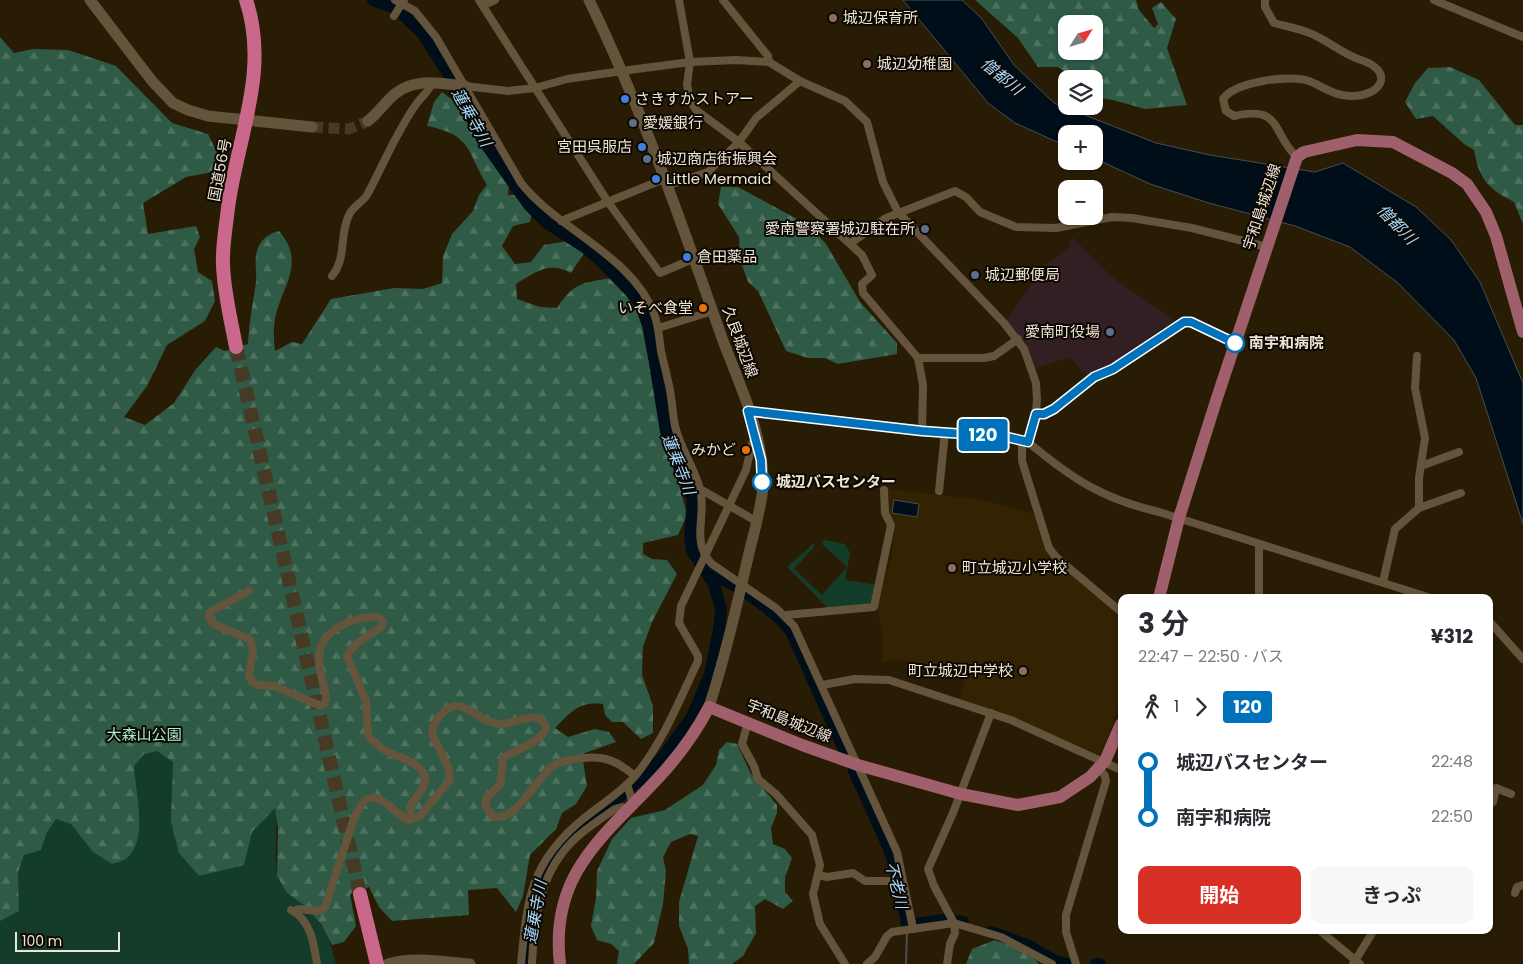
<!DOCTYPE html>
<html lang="ja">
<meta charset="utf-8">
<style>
:root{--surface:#fff;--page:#f7f7f7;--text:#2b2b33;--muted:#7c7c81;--accent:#d93025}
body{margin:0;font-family:Poppins,"Noto Sans JP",sans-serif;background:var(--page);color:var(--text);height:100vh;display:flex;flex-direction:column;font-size:19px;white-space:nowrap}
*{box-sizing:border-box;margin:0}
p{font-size:16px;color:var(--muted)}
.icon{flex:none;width:28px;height:28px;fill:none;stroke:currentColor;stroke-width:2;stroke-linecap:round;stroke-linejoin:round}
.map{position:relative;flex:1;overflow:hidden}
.details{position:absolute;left:1118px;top:594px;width:375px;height:340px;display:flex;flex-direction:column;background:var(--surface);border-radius:10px;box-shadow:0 1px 4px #0004}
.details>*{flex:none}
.badge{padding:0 10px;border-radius:4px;font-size:18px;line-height:32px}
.needle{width:32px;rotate:53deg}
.controls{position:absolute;left:1058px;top:15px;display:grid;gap:10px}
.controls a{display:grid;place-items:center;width:45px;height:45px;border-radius:10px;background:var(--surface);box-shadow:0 1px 4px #0004;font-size:25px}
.scale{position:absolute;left:15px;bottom:12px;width:105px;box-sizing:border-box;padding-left:5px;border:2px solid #ede5d6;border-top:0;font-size:14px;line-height:18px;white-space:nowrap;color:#ede5d6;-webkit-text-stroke:4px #0d0701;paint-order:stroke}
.map>.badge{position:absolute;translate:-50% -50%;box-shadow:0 0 0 2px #fff}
.legs{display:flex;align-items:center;gap:8px;height:55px;padding:0 20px;font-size:16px}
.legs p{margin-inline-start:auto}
.summary{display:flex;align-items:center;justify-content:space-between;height:85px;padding:0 20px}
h1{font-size:28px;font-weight:700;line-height:38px}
.action{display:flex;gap:10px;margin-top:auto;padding:10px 20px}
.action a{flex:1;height:58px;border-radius:10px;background:var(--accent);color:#fff;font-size:20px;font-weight:700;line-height:58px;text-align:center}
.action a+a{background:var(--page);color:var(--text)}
ul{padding:0 20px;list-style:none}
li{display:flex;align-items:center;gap:18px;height:55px;font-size:19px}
li i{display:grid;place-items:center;width:8px;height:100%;margin:0 6px;background:currentColor}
li i::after{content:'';width:12px;height:12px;margin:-6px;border:4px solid;border-radius:50%;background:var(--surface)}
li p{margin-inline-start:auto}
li:first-child i{background:linear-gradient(#0000 50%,currentColor 0)}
li:last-child i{background:linear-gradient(currentColor 50%,#0000 0)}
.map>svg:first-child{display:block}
.commercial{fill:#321f24}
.built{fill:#342302}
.green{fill:#143c2b}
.forest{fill:url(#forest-firs);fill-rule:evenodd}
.water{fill:#000e1a;stroke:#474e52}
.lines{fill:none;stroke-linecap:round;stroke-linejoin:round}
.stream{stroke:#474e52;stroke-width:2}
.river{stroke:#000e1a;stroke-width:12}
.secondary-tunnel{stroke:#463a24;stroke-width:11;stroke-dasharray:11 5.5;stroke-linecap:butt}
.highway-tunnel{stroke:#463a24;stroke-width:14;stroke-dasharray:14 7;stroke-linecap:butt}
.street{stroke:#63543b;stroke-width:8}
.secondary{stroke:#63543b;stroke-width:11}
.primary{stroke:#a0606b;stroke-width:12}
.highway{stroke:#c9688b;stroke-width:14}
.line-1-casing{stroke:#fff;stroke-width:11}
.line-1{stroke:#0072bc;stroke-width:8}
.education-dot{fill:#8d6e63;stroke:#0d0701;stroke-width:2}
.shop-dot{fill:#3f7fe0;stroke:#0d0701;stroke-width:2}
.service-dot{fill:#5c6f8a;stroke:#0d0701;stroke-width:2}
.food-dot{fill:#e8710a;stroke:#0d0701;stroke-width:2}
.stop-1-dot{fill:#fff;stroke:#0072bc;stroke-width:2.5}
.labels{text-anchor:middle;stroke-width:4;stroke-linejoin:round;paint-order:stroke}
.poi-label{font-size:15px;fill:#ede5d6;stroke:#0d0701;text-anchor:start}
.street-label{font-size:15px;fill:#ede5d6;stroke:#0d0701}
.stop-label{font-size:15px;font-weight:bold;fill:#ede5d6;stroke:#0d0701;text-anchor:start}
.park-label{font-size:15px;fill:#a5f0cc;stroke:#0d0701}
.water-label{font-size:16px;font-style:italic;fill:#a4d6f9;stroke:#0d0701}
</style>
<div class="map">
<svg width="1523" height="964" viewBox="0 0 1523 964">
<defs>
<pattern id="forest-firs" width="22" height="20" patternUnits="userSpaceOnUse" patternTransform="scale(1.25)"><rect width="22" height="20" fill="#2e5a46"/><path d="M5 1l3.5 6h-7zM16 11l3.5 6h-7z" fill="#4d7260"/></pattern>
</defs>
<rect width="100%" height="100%" fill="#291c04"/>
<polygon class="commercial" points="1072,237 1113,278 1178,322 1162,328 1118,360 1088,376 1069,357 1034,369 1019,336 1006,321 1040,272 1049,262 1069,248"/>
<polygon class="built" points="888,489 983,500 1034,514 1044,545 1049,553 1121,619 1121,700 1106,743 1099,755 993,710 959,700 967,673 897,659 881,662 883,642 877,603 892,554 895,524 888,513"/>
<g class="green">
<polygon points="824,540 845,544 850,553 845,580 877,585 872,606 829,609 787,567 814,543 814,547 794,569 822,595 847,567 822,544"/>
<path d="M0 620 277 803C277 819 274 865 278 877 283 892 296 897 306 907 323 923 331 942 336 964H0Z"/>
</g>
<g class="forest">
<path d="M975 0H1136L1139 10 1154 28 1158 24 1152 8 1161 2 1176 19 1167 48 1187 105 1145 109 1113 100 1098 98 1094 94V79H1076L1058 67H1038L1018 38ZM1066 24H1094V51H1066Z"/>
<path d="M0 37 14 53 33 49 68 50 116 66 172 123 208 134 218 155 213 172 186 177 143 203 148 234 196 226 200 237 194 249 198 272 212 281 215 301 205 321 167 345 147 386 124 417 145 425 174 403 196 369 216 347 225 351 248 344C249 323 253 303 256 282 257 272 254 260 257 251 260 240 269 233 279 231 307 263 281 287 275 319 273 329 274 341 275 351L292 342 302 344 331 299 394 288 423 289 442 283 443 256 452 234 473 211 479 195 487 185C466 150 472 135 427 126L434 102 442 92 462 107 477 128 509 183 508 195H516L532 212 530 222 513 226 502 246 515 264 531 262 544 245 568 241 584 253 571 273C550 261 535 272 516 284L517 299 540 307 557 308C574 283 581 283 611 278L640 310 650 344 656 375 660 432 681 491 687 515 678 535 643 543V554L652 559 667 560 677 574 652 622 643 647 642 675 653 706V733L641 739 623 722H612L605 715 603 704C579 701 571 712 555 728L568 737 595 729 609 732 616 742 582 754 587 786 576 804 562 813 556 829 530 855 523 896 516 912 497 888 468 890 469 915 392 921 379 907 369 887 350 894 356 926 344 942 332 945 321 924 305 906 287 893 277 876 278 828 275 808 252 832 244 865 199 876 179 853 171 821 173 762 157 751 144 754 134 766C135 792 149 838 127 858 123 861 117 862 112 864L93 852 71 824 56 819 47 832 41 850 24 855 18 872 19 911 0 921Z"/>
<path d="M1450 67 1479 80 1515 125H1523V224L1514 202C1488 189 1479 179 1474 150L1464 144 1433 116 1416 119 1405 102 1415 83 1428 68Z"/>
<polygon points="721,187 738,187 808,225 826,244 860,302 897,343 897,354 838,364 825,358 808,358 786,351 758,291 748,282 740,259 739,237 718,204"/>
<polygon points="727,742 737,744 751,774 777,805 777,813 771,828 773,844 785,849 792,858 785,877 785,892 793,901 783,909 765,899 755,906 756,933 743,956 732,964 689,964 688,949 679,926 679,902 698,836 690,834 671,842 663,857 666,871 663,904 654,943 634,964 617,964 619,951 611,944 597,940 591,926 596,898 597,871 612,839 631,818 665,810 703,785 716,765 719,750"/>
<path d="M995 940C1012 944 1027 950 1039 964H966L972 949Z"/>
</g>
<g class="water">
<polygon points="903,0 962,0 982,19 1014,65 1054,103 1156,143 1210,155 1315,172 1343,163 1416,207 1451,240 1480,282 1523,383 1523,524 1476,378 1454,340 1398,283 1350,247 1295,226 1209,203 1150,184 1094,158 1094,134 1066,134 1066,146 1015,123 988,103"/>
<polygon points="894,500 919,504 917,517 892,513"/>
</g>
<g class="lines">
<polyline class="stream" points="906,964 907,931"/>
<g class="river">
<polyline points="373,0 396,8 423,34 449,75 483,140 529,205 547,223 586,248 601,261 631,292 641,306 648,325 655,363 666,431 693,499 690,536 692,551 714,584 721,609 719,630 710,674 692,717 663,757 642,778 568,838 543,870 531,917 527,964"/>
<path d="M709 575C735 581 774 611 791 631L846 754"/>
<path d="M854 771C864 795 876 818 886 842 898 868 902 897 907 925L944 920 963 922"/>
<polyline points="991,932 1029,946 1057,962 1069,964"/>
<polyline points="1096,964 1100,964"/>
</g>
<polyline class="secondary-tunnel" points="312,127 349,129 368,121"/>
<polyline class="highway-tunnel" points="236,347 360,894"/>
<g class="street">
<path d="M395 0 415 11 436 37 521 183C558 230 633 256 654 314 659 326 659 339 661 351 663 361 666 371 668 381 672 395 672 411 675 426 680 448 694 467 700 489 707 515 690 542 712 564L776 608 794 626 897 852 913 928"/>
<polyline points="479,0 608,202 660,273 693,259"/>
<polyline points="679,0 690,62 687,85 690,100 696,110 739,142 862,255 872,275 862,284 863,293 918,358 923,385 922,431"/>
<polyline points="723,0 768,56 769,62"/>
<path d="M1265 0V7L1274 23C1285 26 1297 28 1307 32 1327 39 1341 54 1361 60 1395 71 1382 96 1352 96 1336 97 1322 86 1309 81 1289 74 1235 82 1223 99L1226 111 1234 116C1283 105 1271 133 1297 157"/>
<polyline points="1434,0 1523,37"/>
<polyline points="484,5 495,0"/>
<polyline points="394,16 404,0"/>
<polyline points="465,86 508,91 535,88 567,79 622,71 690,62 736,60 769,62 800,81 845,101 867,122 883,182 898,212 1004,323 1024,349 1036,383 1037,399 1036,413 1028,442"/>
<polyline points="666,186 708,172 739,142 756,118 800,81"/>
<polyline points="561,221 664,179"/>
<polyline points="851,243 886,218 955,191 966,197 980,212 1016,227 1056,228 1112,217 1132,218 1192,228 1267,247"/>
<path d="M332 276C347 258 339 235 349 215 353 206 362 203 367 195 384 164 396 132 417 103 422 96 430 91 432 82"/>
<polyline points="658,328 713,311"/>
<polyline points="918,358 984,358 994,356 1018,339"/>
<path d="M749 411 1022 440 1028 442C1072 479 1103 499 1159 512L1431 598"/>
<polyline points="1036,413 1045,414 1054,409 1094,377 1113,369 1184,322 1191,322 1235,343"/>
<polyline points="1022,440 1022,461 1049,548 1055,556 1121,612"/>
<polyline points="1421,466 1459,452"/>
<polyline points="700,489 756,521"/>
<polyline points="939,491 945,432"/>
<polyline points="1419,508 1461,493"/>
<polyline points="1383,582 1395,529 1419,508 1419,478 1425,438 1415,388 1417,356"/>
<path d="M249 591 210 612 209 617 213 624 250 639 253 651 249 676 252 682 257 685 274 686 321 706 325 704 326 697C324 685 319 671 319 658 319 629 355 616 378 617L383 621 382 626C369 637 355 640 347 656L366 701 368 735C373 741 379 747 386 751 398 758 434 765 423 787 420 794 414 799 410 807L412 819"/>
<polyline points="1259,598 1259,544"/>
<polyline points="786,615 874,607 891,525 885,513 884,490"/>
<polyline points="1489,621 1523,659"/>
<polyline points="822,685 855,679 889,680 1011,720 1121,770"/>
<polyline points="748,722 742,744 754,766 758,779 776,794 812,835 820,865 813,894 820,924 845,964"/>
<polyline points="627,784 633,804"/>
<polyline points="1489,802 1493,802 1496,788 1511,794"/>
<polyline points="818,875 827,877 853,873 865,881 903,881"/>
<polyline points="1515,893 1517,887 1523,885"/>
<path d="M291 910C311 920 314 944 317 964"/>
<path d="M294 911 299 909 319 911 325 907 353 821C370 777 384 806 408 820L420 816 450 780 449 769 432 734C433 723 437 718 445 711 464 694 480 726 503 724 516 723 542 707 546 729 537 745 518 748 503 758L500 785 487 797 485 806 494 817C519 821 535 776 556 764 565 760 573 759 583 758 606 756 617 761 635 776"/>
<polyline points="1319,930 1360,964"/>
<path d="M521 964C527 900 530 862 583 819 600 805 622 792 636 775 664 740 679 701 698 661V656L679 623 681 606 746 470 752 443 757 439"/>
<path d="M532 964C534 916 540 870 577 837 588 827 602 818 615 809L622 807 627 810"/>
<polyline points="867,964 875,957 887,936 892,932 954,923 1001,937 1052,964"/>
<polyline points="947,964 950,944 955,933 954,923 934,886 928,869 953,813 991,713"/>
<polyline points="1076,964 1066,932 1066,915 1106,781 1105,776 1099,768"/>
<polyline points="1353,964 1374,930"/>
</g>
<g class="secondary">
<polyline points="90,0 152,81 173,103 188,110 208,116 312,127"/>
<path d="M589 0C642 109 682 224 722 338 739 384 765 436 763 487 761 509 754 532 749 553 737 605 725 657 709 707"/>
<path d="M368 121C378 113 386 101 396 93 418 77 441 84 465 86"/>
<path d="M388 964C413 956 444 962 470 964"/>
</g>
<g class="primary">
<polyline points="1159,598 1179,518 1216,401 1297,157 1304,152 1357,140 1393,142 1452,173 1467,184 1486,212 1496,236 1523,332"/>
<path d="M560 964C549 872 606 835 661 775 680 754 696 732 709 707L802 745 858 765 961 794 1018 805 1060 797 1090 777 1105 761 1121 724"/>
</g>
<g class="highway">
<path d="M236 347C231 320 224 293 223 265 222 247 226 227 228 208 237 138 270 71 246 0"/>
<polyline points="360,894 377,964"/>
</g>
</g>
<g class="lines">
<g class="line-1-casing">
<polyline id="line-1" points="762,482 761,460 748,411 922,431 1007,437 1028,442 1036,414 1044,414 1054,409 1094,377 1113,369 1184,322 1191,322 1235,343"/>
</g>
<use href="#line-1" class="line-1"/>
</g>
<g class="education-dot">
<circle cx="833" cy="18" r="5"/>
<circle cx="867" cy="64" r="5"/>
<circle cx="952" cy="568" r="5"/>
<circle cx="1023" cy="671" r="5"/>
</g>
<g class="shop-dot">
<circle cx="625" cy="99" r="5"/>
<circle cx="642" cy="147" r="5"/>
<circle cx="656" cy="179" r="5"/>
<circle cx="687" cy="257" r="5"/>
</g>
<g class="service-dot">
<circle cx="633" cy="123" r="5"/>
<circle cx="647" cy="159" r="5"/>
<circle cx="925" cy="229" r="5"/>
<circle cx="975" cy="275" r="5"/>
<circle cx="1110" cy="332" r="5"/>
</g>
<g class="food-dot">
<circle cx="703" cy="308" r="5"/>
<circle cx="746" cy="450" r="5"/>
</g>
<g class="stop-1-dot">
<circle cx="1235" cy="343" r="9"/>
<circle cx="762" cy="482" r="9"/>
</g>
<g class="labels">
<g class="poi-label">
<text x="843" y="23">城辺保育所</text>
<text x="877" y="69">城辺幼稚園</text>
<text x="635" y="104">さきすかストアー</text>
<text x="643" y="128">愛媛銀行</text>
<text x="632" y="152" text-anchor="end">宮田呉服店</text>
<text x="657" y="164">城辺商店街振興会</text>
<text x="666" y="184">Little Mermaid</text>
<text x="915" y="234" text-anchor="end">愛南警察署城辺駐在所</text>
<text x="697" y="262">倉田薬品</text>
<text x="985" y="280">城辺郵便局</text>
<text x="693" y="313" text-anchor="end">いそべ食堂</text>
<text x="1100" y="337" text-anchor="end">愛南町役場</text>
<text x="736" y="455" text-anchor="end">みかど</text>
<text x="962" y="573">町立城辺小学校</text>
<text x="1013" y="676" text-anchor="end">町立城辺中学校</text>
</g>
<g class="street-label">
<text transform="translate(220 170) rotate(-79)" y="5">国道56号</text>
<text transform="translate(1262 207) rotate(-72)" y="5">宇和島城辺線</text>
<text transform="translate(740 342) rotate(70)" y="5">久良城辺線</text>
<text transform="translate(789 721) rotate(22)" y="5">宇和島城辺線</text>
</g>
<g class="stop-label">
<text x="1249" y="348">南宇和病院</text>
<text x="776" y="487">城辺バスセンター</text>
</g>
<g class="park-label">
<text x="144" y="740">大森山公園</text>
</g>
<g class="water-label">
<text transform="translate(1002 76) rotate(39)" y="6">僧都川</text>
<text transform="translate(472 117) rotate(61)" y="6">蓮乗寺川</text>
<text transform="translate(1397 224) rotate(46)" y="6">僧都川</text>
<text transform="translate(679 464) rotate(69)" y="6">蓮乗寺川</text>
<text transform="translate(897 885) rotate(76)" y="6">不老川</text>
<text transform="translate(535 912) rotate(-80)" y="6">蓮乗寺川</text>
</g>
</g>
</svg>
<div class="controls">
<a><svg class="needle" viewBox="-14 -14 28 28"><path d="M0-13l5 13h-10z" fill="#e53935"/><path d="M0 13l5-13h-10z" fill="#7c7c81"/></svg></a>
<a><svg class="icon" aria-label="layers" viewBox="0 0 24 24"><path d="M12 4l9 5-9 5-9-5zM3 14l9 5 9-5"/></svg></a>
<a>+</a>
<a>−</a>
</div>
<div class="scale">100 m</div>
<b class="badge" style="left:983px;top:435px;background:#0072bc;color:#fff">120</b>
<section class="details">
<div class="summary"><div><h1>3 分</h1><p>22:47 – 22:50 · バス</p></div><b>¥312</b></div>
<div class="legs"><svg class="icon" aria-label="walk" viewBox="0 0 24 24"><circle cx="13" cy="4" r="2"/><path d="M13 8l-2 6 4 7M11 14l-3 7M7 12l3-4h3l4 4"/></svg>1<svg class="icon" aria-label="forward" viewBox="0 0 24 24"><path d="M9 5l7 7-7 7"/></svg><b class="badge" style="background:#0072bc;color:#fff">120</b></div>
<ul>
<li><i style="color:#0072bc"></i><b>城辺バスセンター</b><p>22:48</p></li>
<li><i style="color:#0072bc"></i><b>南宇和病院</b><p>22:50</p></li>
</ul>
<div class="action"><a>開始</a><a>きっぷ</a></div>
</section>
</div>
